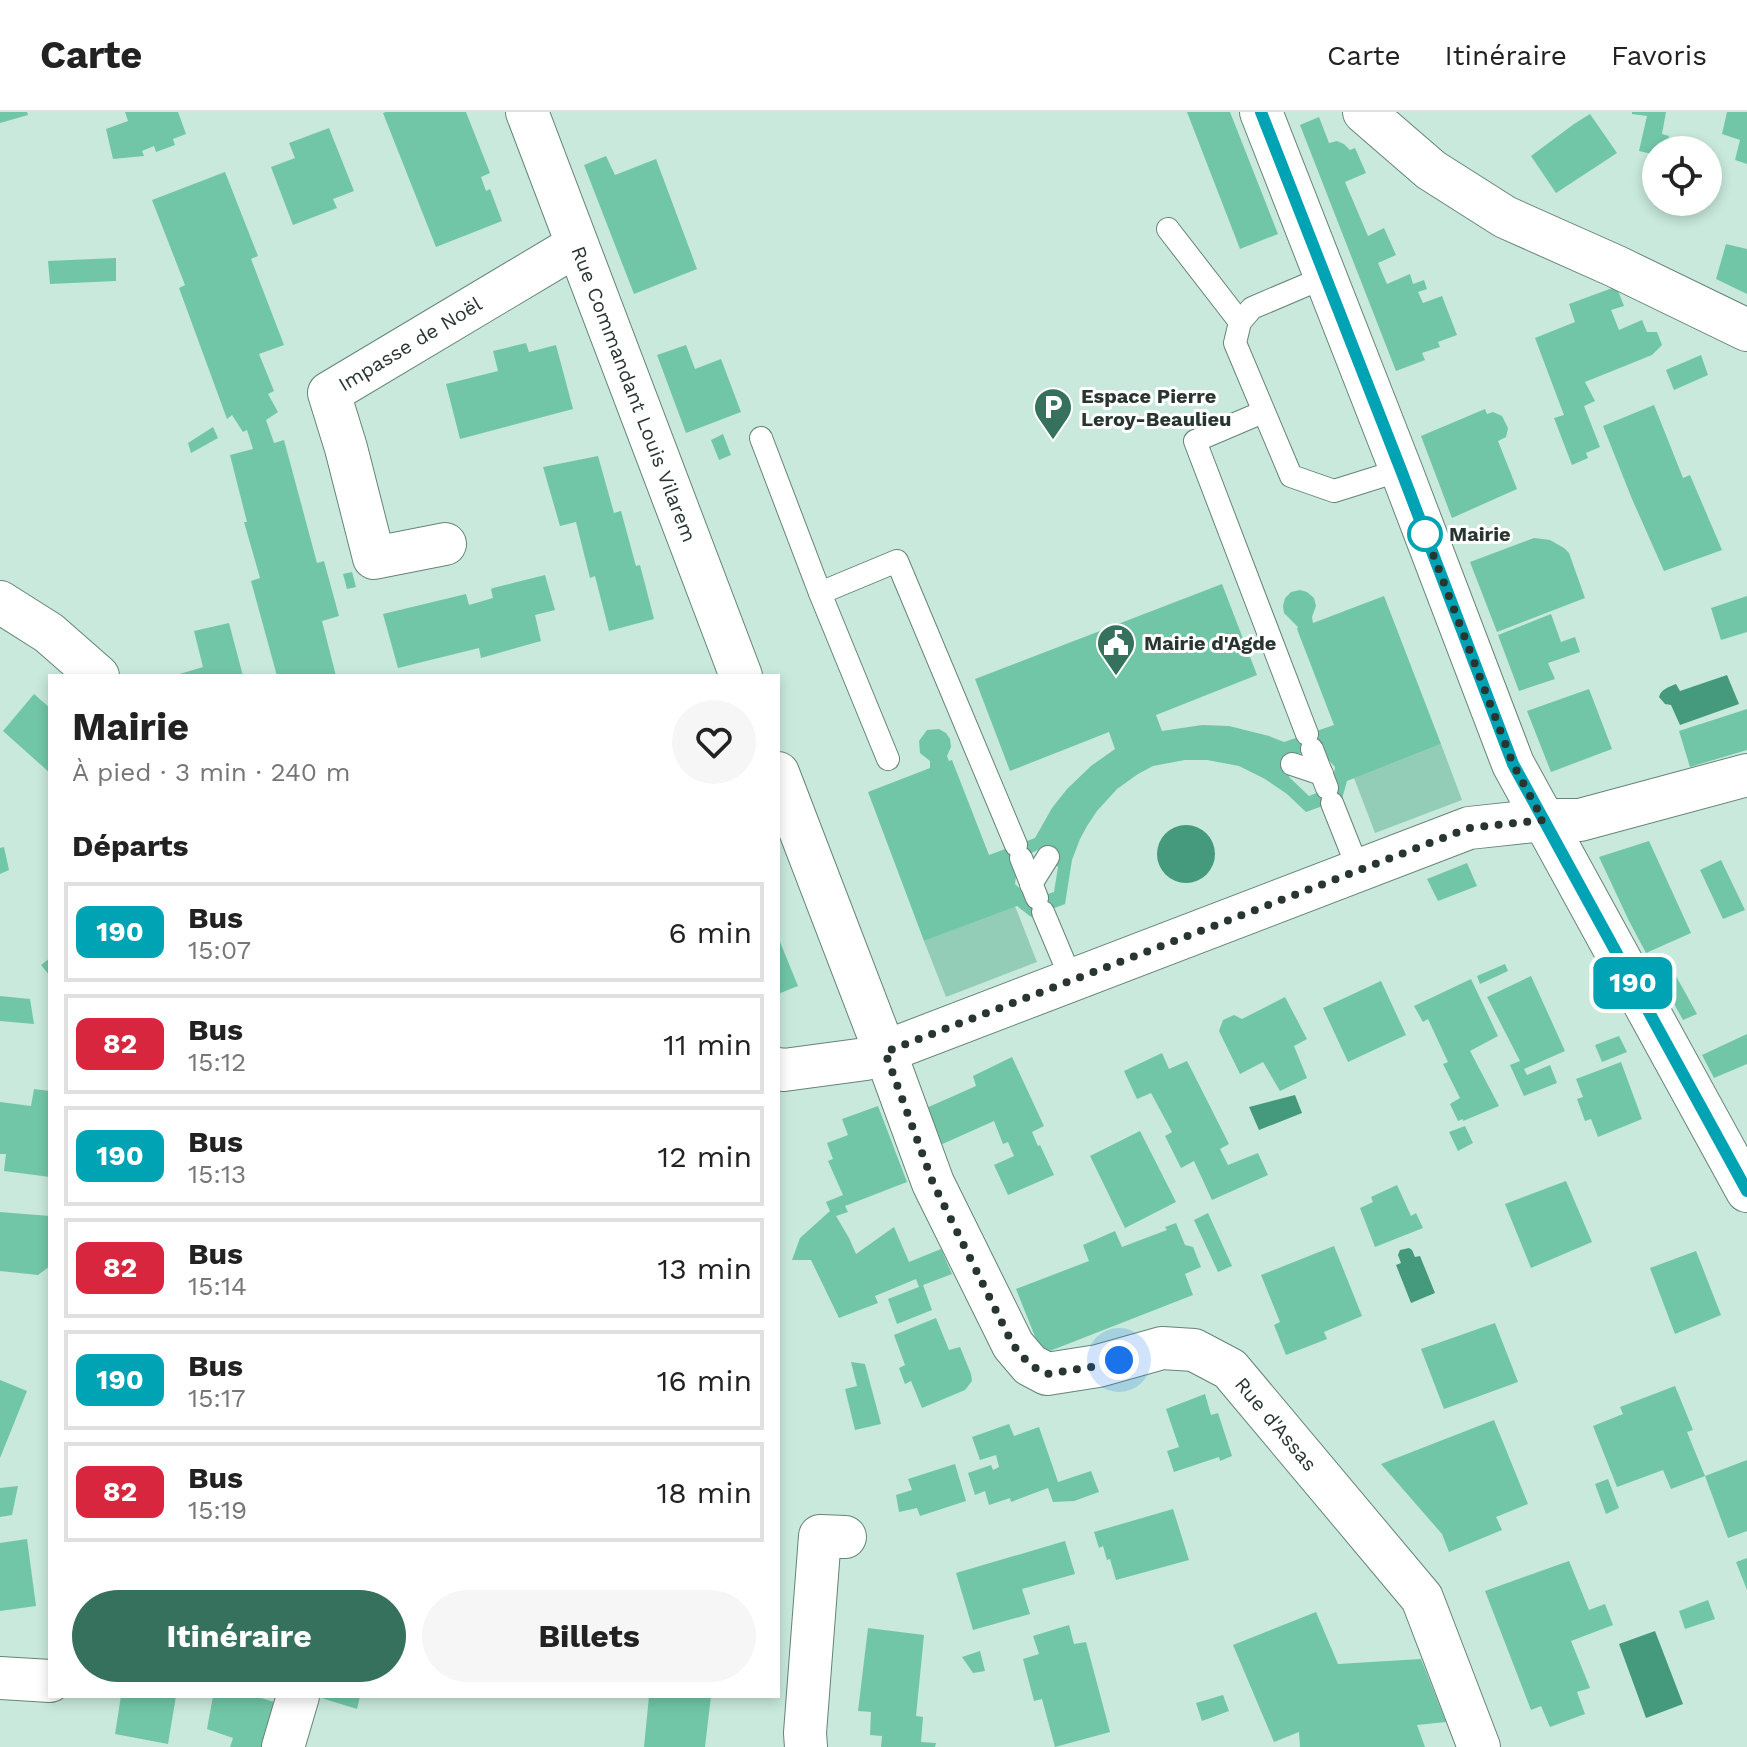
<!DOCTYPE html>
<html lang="fr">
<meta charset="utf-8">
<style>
:root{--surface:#fff;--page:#f6f6f6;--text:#222;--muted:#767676;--line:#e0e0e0;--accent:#35715c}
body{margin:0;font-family:"Work Sans",sans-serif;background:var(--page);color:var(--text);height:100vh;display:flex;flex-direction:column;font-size:30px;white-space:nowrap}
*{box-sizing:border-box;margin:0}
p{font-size:26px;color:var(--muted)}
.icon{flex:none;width:44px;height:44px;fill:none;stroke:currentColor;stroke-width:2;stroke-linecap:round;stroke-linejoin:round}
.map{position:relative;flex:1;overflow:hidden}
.sheet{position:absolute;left:48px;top:562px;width:732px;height:1024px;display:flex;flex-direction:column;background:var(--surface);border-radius:0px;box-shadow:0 4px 12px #0003}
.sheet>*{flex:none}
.badge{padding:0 16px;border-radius:12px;font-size:28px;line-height:52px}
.tools{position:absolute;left:1642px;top:24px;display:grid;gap:16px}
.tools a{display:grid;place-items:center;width:80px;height:80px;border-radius:50%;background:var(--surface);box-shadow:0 4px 12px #0003;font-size:40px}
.you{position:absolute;width:40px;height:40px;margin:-20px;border:6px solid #fff;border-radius:50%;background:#1a73e8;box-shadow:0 0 0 12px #1a73e833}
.map>.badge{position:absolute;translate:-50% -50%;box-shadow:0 0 0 4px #fff}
h2{padding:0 24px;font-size:30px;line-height:72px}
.round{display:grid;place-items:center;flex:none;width:84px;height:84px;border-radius:42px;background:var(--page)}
.headline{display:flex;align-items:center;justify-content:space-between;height:136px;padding:0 24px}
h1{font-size:38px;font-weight:700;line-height:60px}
.cta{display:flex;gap:16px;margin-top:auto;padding:16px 24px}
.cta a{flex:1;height:92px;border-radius:48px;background:var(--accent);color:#fff;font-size:32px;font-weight:700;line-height:92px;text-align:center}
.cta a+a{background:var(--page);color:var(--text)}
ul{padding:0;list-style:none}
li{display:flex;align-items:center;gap:24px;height:100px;margin:0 16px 12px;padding:0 8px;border:4px solid var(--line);border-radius:0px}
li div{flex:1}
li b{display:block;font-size:30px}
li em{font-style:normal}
li .badge{min-width:88px;font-weight:700;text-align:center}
header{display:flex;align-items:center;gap:48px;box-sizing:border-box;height:112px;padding:0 40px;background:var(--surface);border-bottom:2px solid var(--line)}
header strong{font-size:38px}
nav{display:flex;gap:44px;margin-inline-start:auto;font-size:28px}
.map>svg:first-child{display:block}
.green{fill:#94cdb7}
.water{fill:#459a7e}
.building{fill:#72c6a8;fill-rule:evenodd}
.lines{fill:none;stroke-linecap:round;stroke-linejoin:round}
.lane-casing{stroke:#668478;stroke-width:24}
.street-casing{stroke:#668478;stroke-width:44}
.lane{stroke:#fff;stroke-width:22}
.street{stroke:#fff;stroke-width:42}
.line-casing{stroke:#fff;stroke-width:18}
.line{stroke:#00a3b4;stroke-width:12}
.walk{stroke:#283530;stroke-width:8;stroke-dasharray:0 14.4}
.stop-dot{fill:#fff;stroke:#00a3b4;stroke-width:4}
.labels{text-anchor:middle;stroke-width:6;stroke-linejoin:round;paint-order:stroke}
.street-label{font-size:20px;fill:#283530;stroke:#fff}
.poi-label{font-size:20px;font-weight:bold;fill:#283530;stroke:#fff;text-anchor:start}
.stop-label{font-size:20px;font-weight:bold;fill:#283530;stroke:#fff;text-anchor:start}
</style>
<header>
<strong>Carte</strong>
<nav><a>Carte</a><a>Itinéraire</a><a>Favoris</a></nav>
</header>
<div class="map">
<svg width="1747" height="1635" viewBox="0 0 1747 1635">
<rect width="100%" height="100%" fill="#c8e9dc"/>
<g class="green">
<polygon points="1441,632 1462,688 1375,721 1354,666"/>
<polygon points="1015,794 1037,850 946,885 924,829"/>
</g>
<g class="water">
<path d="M1727 563 1739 592 1680 613 1671 593 1665 592 1659 585C1661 577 1669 575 1676 572L1680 579Z"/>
<circle cx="1186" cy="742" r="29"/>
<polygon points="1295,983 1302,1001 1259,1018 1249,995"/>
<polygon points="1409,1136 1412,1138 1415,1145 1420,1144 1435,1181 1411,1191 1396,1153 1401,1151 1398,1143 1400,1138"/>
<polygon points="1655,1519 1683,1592 1646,1606 1619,1532"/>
</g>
<g class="building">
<polygon points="0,0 27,0 28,3 0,11"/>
<polygon points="125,0 178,0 186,22 173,27 175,33 156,40 154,34 142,39 144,44 113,47 106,17 128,9"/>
<polygon points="386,0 466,0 490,61 481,65 486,79 490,77 502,109 436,135 383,1"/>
<polygon points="1187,0 1230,0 1278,122 1240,137"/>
<polygon points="1632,0 1666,0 1662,22 1669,24 1666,38 1656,38 1656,43 1639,39 1647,4 1632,2"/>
<polygon points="1727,0 1747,0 1747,52 1735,48 1740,28 1722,22"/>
<polygon points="1590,2 1617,41 1556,81 1531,44 1574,12"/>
<polygon points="1319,5 1329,31 1337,29 1344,32 1350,38 1355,36 1366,61 1345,70 1368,124 1384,116 1396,143 1378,151 1387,172 1410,162 1413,172 1424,168 1427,177 1418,180 1423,191 1442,184 1457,223 1438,230 1440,235 1422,241 1425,248 1396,259 1300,13"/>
<polygon points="329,16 354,79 333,87 337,96 293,113 271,55 295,46 289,31"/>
<polygon points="606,44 615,63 656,47 697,157 634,182 584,53"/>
<polygon points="225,60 258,144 251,147 284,233 259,242 274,279 268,282 278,300 266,308 274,331 284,328 317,451 324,449 339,504 322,509 336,564 277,564 251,469 260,466 244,410 247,410 230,343 253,337 247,318 243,320 232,303 227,307 179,176 185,173 152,88"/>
<polygon points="1726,132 1747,137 1747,182 1716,167"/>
<polygon points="116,146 116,169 50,172 48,149"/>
<polygon points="1615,175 1617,176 1624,194 1611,198 1619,218 1642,208 1647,220 1657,220 1662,233 1652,243 1585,270 1595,289 1584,294 1600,335 1586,341 1588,346 1572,353 1554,306 1564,303 1535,226 1575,210 1569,192"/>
<polygon points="526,231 529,240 556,233 573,297 460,327 446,272 498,259 493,239"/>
<polygon points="686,233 695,257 721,247 741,300 686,321 657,243"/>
<polygon points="1701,243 1708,263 1674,278 1666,258"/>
<polygon points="1654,293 1683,366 1690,363 1722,438 1664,459 1632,387 1603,314"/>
<polygon points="1485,297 1487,302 1493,300 1502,304 1508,316 1506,325 1498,329 1517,377 1452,406 1421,324"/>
<polygon points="213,315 218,326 191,341 188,331"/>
<polygon points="723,322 731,343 719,348 711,328"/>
<polygon points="598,344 614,401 621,399 636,454 640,453 654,507 609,519 595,464 590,466 576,410 560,414 543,355"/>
<polygon points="1534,426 1550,428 1564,436 1569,441 1585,486 1497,520 1470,450"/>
<polygon points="352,460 356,475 347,477 343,462"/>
<polygon points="545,463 555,498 535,503 541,529 481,546 479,536 398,556 383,502 466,482 469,493 493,486 491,477 493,476"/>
<path d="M1222 472 1257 563 1156 603 1162 619 1202 613 1229 614 1269 624 1284 630 1334 613 1297 517 1298 515 1284 501 1283 494 1285 486 1291 480 1300 478 1307 480 1314 486 1316 494 1312 505 1313 511 1384 484 1441 632 1347 669 1342 687 1306 700 1287 682 1265 667 1239 654 1207 648H1185L1153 654 1138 662 1117 677 1097 699 1087 714 1080 727 1072 748 1065 792 1031 805 1017 794 924 829 868 680 930 656V649L920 641 919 629 927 618 939 617 946 621 950 627 951 635 947 644 949 649 952 648 989 743 1035 726 1052 696 1067 677 1091 654 1115 637 1109 620 1010 659 975 567ZM1317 635 1335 655 1332 675 1309 684 1289 665 1293 644ZM1040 737 1058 755 1054 780 1032 787 1015 772 1018 747Z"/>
<polygon points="1747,484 1747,520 1721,528 1711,496"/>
<polygon points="1551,502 1561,530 1575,525 1580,540 1548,551 1555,567 1519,579 1498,523"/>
<polygon points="229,511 243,564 173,564 203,555 194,519"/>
<polygon points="1589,577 1612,637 1551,660 1527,599"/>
<polygon points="34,582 50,596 50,661 3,619"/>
<polygon points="1747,597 1747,638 1690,655 1679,619"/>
<polygon points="1649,729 1691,821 1646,841 1629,809 1599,745"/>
<polygon points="4,735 9,758 0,762 0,736"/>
<polygon points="1721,748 1745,798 1723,807 1700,758"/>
<polygon points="1467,751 1477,774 1438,789 1427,767"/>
<polygon points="778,825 798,874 778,882"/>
<polygon points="50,846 50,864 41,853"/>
<polygon points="1505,852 1508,859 1480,872 1477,864"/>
<polygon points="1671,855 1697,902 1683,908 1657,861"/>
<polygon points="1531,864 1565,939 1524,957 1527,963 1550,953 1557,971 1524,984 1510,953 1520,949 1487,885"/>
<polygon points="1471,867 1498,924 1470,939 1499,994 1463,1009 1463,1007 1458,1009 1450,992 1460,986 1443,952 1448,950 1428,907 1423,910 1414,894"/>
<polygon points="1381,869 1406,923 1348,950 1323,896"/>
<polygon points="0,884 30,887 34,912 0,909"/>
<polygon points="1285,885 1307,927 1294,934 1307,966 1280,979 1263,950 1240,962 1219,919 1223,908 1234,903 1242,907"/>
<polygon points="1747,922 1747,952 1714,966 1702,943"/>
<polygon points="1619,924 1627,940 1602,950 1595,933"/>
<polygon points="1162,941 1169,957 1187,949 1229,1032 1220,1037 1228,1053 1258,1041 1268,1063 1212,1088 1194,1049 1181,1056 1165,1024 1172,1020 1151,981 1137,987 1124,959"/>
<polygon points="1012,945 1044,1014 1032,1020 1038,1034 1040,1033 1054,1063 1008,1083 994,1053 1014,1044 1008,1030 1003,1032 994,1009 938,1034 924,997 976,974 973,964"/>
<polygon points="1621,950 1642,1007 1598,1025 1591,1007 1585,1009 1577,987 1583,985 1576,967"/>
<polygon points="34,977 50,979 50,1065 4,1059 6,1042 0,1042 0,990 31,994"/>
<polygon points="878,994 907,1070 845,1094 848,1100 836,1104 849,1126 856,1142 894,1115 909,1150 941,1137 952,1162 923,1173 932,1198 897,1212 888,1187 919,1175 916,1167 875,1184 878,1191 839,1206 811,1148 792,1148 800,1126 830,1099 826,1090 843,1083 828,1049 833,1047 827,1031 848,1023 842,1007"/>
<polygon points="1465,1014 1473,1031 1458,1039 1449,1020"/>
<polygon points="1140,1019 1176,1090 1125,1116 1090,1044"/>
<polygon points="1566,1069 1592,1130 1531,1156 1505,1092"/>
<polygon points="1397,1073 1411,1104 1416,1101 1423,1116 1375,1135 1360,1096 1373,1090 1371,1085"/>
<polygon points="0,1100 50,1104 50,1154 38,1163 0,1159"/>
<polygon points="1208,1101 1232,1154 1218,1160 1194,1108"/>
<polygon points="1176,1111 1185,1133 1193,1135 1201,1155 1185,1162 1193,1183 1042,1242 1016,1177 1089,1149 1083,1133 1115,1119 1122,1135 1167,1118 1165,1115"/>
<polygon points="1334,1134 1362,1204 1324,1220 1327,1227 1286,1243 1274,1213 1280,1210 1261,1163"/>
<polygon points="1696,1139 1721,1203 1675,1222 1650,1156"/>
<polygon points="936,1206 949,1238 960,1235 971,1262 972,1269 965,1278 922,1296 911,1269 905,1272 899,1256 905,1253 894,1223"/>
<polygon points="1495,1211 1518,1270 1444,1297 1421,1237"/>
<polygon points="851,1250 865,1252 881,1312 855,1318 845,1277 857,1274"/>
<polygon points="0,1268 27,1279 0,1346"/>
<polygon points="1675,1274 1693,1318 1687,1320 1705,1364 1671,1377 1663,1358 1617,1375 1593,1314 1623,1302 1620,1295"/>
<polygon points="1205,1282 1211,1303 1218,1301 1232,1344 1220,1349 1219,1345 1174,1360 1167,1339 1179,1335 1166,1297"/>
<polygon points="1494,1308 1528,1392 1496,1405 1502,1418 1449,1440 1442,1422 1381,1352"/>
<polygon points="1009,1312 1014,1324 1039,1315 1058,1370 1091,1359 1099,1380 1074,1389 1053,1390 1048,1376 1011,1390 1010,1386 989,1393 985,1379 975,1383 968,1361 991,1353 993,1358 999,1355 996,1343 980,1348 972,1325"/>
<polygon points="1747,1348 1747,1419 1728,1426 1705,1364"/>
<polygon points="955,1352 966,1389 920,1404 917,1396 899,1400 896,1383 912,1378 908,1367"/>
<polygon points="1608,1367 1619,1396 1606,1402 1595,1372"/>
<polygon points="18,1374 12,1403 0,1405 0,1376"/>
<polygon points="1173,1397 1189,1448 1116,1468 1110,1447 1107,1448 1103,1434 1099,1436 1094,1420"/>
<polygon points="27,1427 36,1494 0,1499 0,1431"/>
<polygon points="1065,1429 1075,1462 1022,1477 1030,1502 973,1518 956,1461"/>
<polygon points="1747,1446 1747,1478 1736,1450"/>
<polygon points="1569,1449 1589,1498 1605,1492 1613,1513 1571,1529 1590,1576 1577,1580 1585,1602 1550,1615 1541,1594 1531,1598 1485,1479"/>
<polygon points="1708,1488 1715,1507 1685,1517 1679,1499"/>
<polygon points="1316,1500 1338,1552 1421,1547 1446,1610 1417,1613 1425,1635 1300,1635 1299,1620 1274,1630 1233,1533"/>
<polygon points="1069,1513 1074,1532 1086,1530 1110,1620 1055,1635 1042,1587 1034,1589 1023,1547 1039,1542 1033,1524"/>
<polygon points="868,1516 924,1523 916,1604 923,1605 921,1630 936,1631 935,1635 881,1635 882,1624 870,1623 871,1600 858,1599"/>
<polygon points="980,1539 985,1559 973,1561 962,1545"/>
<polygon points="1223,1583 1229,1599 1202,1609 1196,1591"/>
<polygon points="121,1584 176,1584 168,1632 115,1622"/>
<polygon points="213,1584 255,1584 280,1592 266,1635 230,1635 233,1626 207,1617"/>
<polygon points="315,1584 360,1584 357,1597"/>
<polygon points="649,1584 711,1584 705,1635 644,1635"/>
</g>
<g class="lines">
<g class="lane-casing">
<g id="lane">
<polyline points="1168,117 1240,210"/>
<polyline points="1325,165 1252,196 1240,210 1235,231 1291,364 1334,379 1401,358"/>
<polyline points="1263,300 1195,329 1307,622"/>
<polyline points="761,326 820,481 888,647"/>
<polyline points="820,481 897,449 1016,733"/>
<polyline points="1312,637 1327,676"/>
<polyline points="1292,652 1322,662"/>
<polyline points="1332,691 1359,759"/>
<polyline points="1021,746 1037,786"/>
<polyline points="1031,772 1048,745"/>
<polyline points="1043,800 1072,869"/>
</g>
</g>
<g class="street-casing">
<g id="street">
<polyline points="527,0 741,564"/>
<polyline points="1261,0 1401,358 1513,652 1747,1079"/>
<polyline points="1364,0 1431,58 1505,105 1615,154 1747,218"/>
<polyline points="445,432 374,446 346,336 329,281 577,133"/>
<polyline points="0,490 49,521 98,564"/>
<polyline points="778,661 885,940 933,1071 1013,1233 1030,1253 1047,1262 1098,1254 1162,1236 1194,1238 1230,1257 1422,1486 1479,1635"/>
<polyline points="778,957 784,958 866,947 1469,716 1543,708 1580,708 1747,663"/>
<polyline points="0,1566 50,1569"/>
<polyline points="283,1635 298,1584"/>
<polyline points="806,1635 805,1621 820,1424 845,1425"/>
</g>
</g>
<use href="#lane" class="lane"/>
<use href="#street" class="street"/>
</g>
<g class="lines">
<g class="line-casing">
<polyline id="line" points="1261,0 1401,358 1513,652 1747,1079"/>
</g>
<use href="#line" class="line"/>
<polyline class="walk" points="1119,1248 1098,1254 1047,1262 1030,1253 1013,1233 933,1071 885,940 1469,716 1543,708 1513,652 1423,416 1425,422"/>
</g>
<defs>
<g id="parking-pin" transform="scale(2)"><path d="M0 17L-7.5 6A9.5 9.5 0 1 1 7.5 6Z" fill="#35715c" stroke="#fff"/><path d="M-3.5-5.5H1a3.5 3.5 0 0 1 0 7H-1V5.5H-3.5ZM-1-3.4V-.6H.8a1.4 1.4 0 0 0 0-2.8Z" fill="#fff"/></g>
<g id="civic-pin" transform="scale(2)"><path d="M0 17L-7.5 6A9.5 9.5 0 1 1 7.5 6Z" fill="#35715c" stroke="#fff"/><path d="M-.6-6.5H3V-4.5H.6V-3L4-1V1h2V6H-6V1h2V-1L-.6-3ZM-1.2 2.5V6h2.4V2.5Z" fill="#fff"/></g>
</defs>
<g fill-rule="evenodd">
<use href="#parking-pin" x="1053" y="295"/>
<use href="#civic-pin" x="1116" y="531"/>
</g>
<circle class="stop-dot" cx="1425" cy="422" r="16"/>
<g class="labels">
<g class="street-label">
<text transform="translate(410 232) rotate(-31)" y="7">Impasse de Noël</text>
<text transform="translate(634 282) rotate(69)" y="7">Rue Commandant Louis Vilarem</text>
<text transform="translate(1276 1312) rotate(50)" y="7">Rue d'Assas</text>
</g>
<g class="poi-label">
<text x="1081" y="291">Espace Pierre<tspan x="1081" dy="23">Leroy-Beaulieu</tspan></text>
<text x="1144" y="538">Mairie d'Agde</text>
</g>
<g class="stop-label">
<text x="1449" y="429">Mairie</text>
</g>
</g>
</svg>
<div class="tools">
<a><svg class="icon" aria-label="locate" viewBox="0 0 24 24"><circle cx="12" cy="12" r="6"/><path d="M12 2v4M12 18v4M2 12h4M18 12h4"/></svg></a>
</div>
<div class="you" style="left:1119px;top:1248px"></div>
<b class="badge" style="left:1633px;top:871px;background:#00a3b4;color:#fff">190</b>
<section class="sheet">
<div class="headline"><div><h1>Mairie</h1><p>À pied · 3 min · 240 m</p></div><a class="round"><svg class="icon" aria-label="heart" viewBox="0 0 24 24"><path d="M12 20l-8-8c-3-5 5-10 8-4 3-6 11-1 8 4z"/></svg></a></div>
<h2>Départs</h2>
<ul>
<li><span class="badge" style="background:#00a3b4;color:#fff">190</span><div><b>Bus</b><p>15:07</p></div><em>6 min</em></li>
<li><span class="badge" style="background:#d7263d;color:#fff">82</span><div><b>Bus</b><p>15:12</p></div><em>11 min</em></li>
<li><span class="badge" style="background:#00a3b4;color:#fff">190</span><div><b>Bus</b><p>15:13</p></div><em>12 min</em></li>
<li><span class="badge" style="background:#d7263d;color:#fff">82</span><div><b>Bus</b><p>15:14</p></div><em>13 min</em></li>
<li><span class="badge" style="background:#00a3b4;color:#fff">190</span><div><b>Bus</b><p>15:17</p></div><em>16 min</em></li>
<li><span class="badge" style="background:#d7263d;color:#fff">82</span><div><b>Bus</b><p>15:19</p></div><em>18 min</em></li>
</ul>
<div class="cta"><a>Itinéraire</a><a>Billets</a></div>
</section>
</div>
